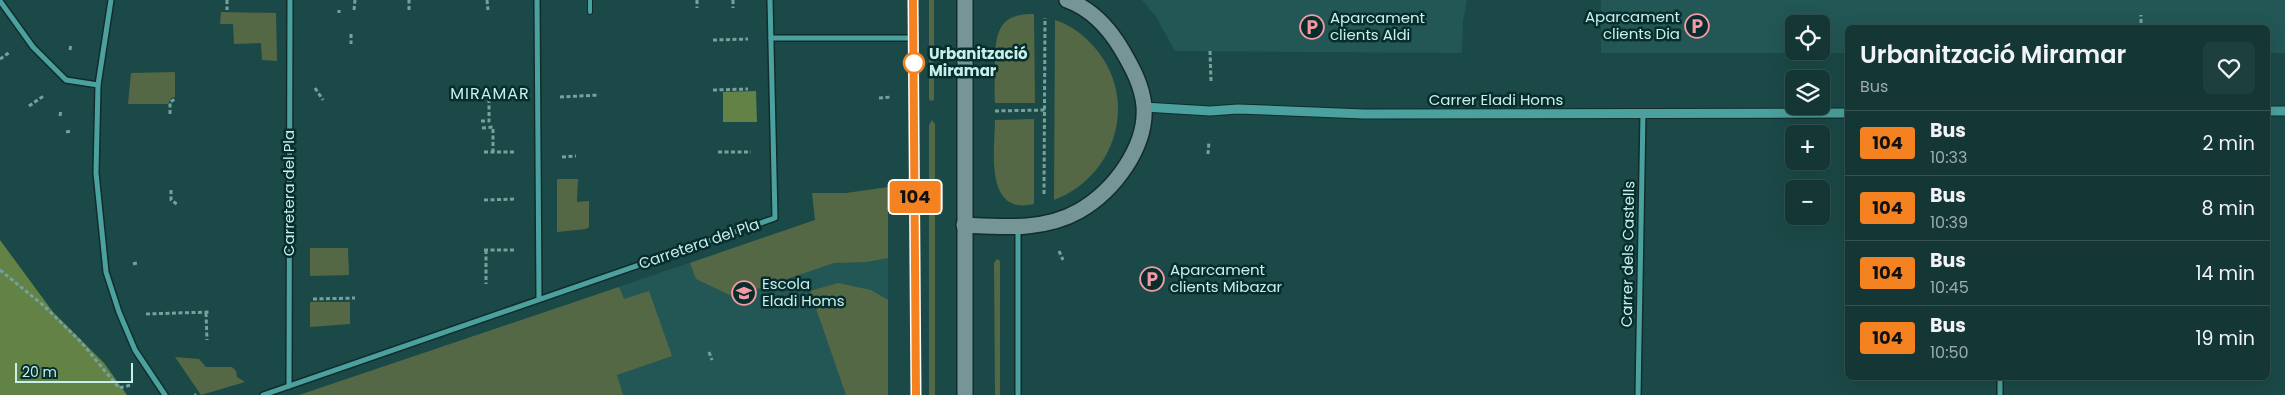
<!DOCTYPE html>
<meta charset="utf-8">
<style>
:root{--surface:#143735;--page:#1d3f3d;--text:#f1f3f6;--muted:#9dacad;--line:#335150}
body{margin:0;font-family:Poppins,sans-serif;background:var(--page);color:var(--text);height:100vh;display:flex;flex-direction:column;font-size:19px;white-space:nowrap}
*{box-sizing:border-box;margin:0}
p{font-size:16px;color:var(--muted)}
.icon{flex:none;width:28px;height:28px;fill:none;stroke:currentColor;stroke-width:2;stroke-linecap:round;stroke-linejoin:round}
.map{position:relative;flex:1;overflow:hidden}
.sheet{position:absolute;left:1845px;top:25px;width:425px;height:355px;display:flex;flex-direction:column;background:var(--surface);border-radius:8px;box-shadow:0 5px 20px #0002,0 0 0 1px var(--line)}
.sheet>*{flex:none}
.badge{padding:0 10px;border-radius:4px;font-size:18px;line-height:32px}
.fabs{position:absolute;left:1785px;top:15px;display:grid;gap:10px}
.fabs a{display:grid;place-items:center;width:45px;height:45px;border-radius:8px;background:var(--surface);box-shadow:0 5px 20px #0002,0 0 0 1px var(--line);font-size:25px}
.scale{position:absolute;left:15px;bottom:12px;width:118px;box-sizing:border-box;padding-left:5px;border:2px solid #c7efec;border-top:0;font-size:14px;line-height:18px;white-space:nowrap;color:#c7efec;-webkit-text-stroke:4px #072d2c;paint-order:stroke}
.map>.badge{position:absolute;translate:-50% -50%;box-shadow:0 0 0 2px #fff}
.round{display:grid;place-items:center;flex:none;width:52px;height:52px;border-radius:8px;background:var(--page)}
.summary{display:flex;align-items:center;justify-content:space-between;height:85px;padding:0 15px}
h1{font-size:24px;font-weight:600;line-height:38px}
ul{padding:0;list-style:none}
li{display:flex;align-items:center;gap:15px;height:65px;padding:0 15px;border-top:1px solid var(--line)}
li div{flex:1}
li b{display:block;font-size:19px}
li em{font-style:normal}
li .badge{min-width:55px;font-weight:700;text-align:center}
.map>svg:first-child{display:block}
.built{fill:#225755;fill-rule:evenodd}
.green{fill:#546845}
.forest{fill:#628246}
.lines{fill:none;stroke-linecap:round;stroke-linejoin:round}
.service-casing{stroke:#112c2b;stroke-width:6}
.minor-casing{stroke:#112c2b;stroke-width:8}
.tertiary-casing{stroke:#112c2b;stroke-width:11}
.secondary-casing{stroke:#112c2b;stroke-width:18}
.path{stroke:#76a19e;stroke-width:3;stroke-dasharray:4 2.5;stroke-linecap:butt}
.service{stroke:#4ba19e;stroke-width:4}
.minor{stroke:#4ba19e;stroke-width:5}
.tertiary{stroke:#4ba19e;stroke-width:9}
.secondary{stroke:#769597;stroke-width:15}
.line-casing{stroke:#fff;stroke-width:11}
.line{stroke:#f58220;stroke-width:8}
.stop-dot{fill:#fff;stroke:#f58220;stroke-width:2.5}
.labels{text-anchor:middle;stroke-width:5;stroke-linejoin:round;paint-order:stroke}
.poi-label{font-size:15px;fill:#c7efec;stroke:#072d2c;text-anchor:start}
.stop-label{font-size:15px;font-weight:bold;fill:#c7efec;stroke:#072d2c;text-anchor:start}
.street-label{font-size:15px;fill:#c7efec;stroke:#072d2c}
.neighbourhood-label{font-size:16px;letter-spacing:1px;fill:#c7efec;stroke:#072d2c}
</style>
<div class="map">
<svg width="2285" height="395" viewBox="0 0 2285 395">
<rect width="100%" height="100%" fill="#1b4947"/>
<g class="built">
<polygon points="1142,0 1467,0 1463,21 1462,53 1175,51 1156,17"/>
<path d="M1601 0H2285V53H2268V28H1848L1847 53H1601ZM1794 24H1821V51H1794Z"/>
<polygon points="888,195 888,395 437,395 422,354"/>
</g>
<g class="green">
<polygon points="929,0 934,0 934,100 931,101 929,99"/>
<polygon points="221,12 276,13 277,61 262,60 261,43 234,44 233,24 220,24"/>
<path d="M1034 14 1035 103H995C994 90 995 77 995 64 995 34 998 13 1034 14Z"/>
<path d="M1055 20C1071 25 1084 35 1095 48 1139 99 1117 176 1054 200Z"/>
<polygon points="175,72 175,97 171,98 168,104 128,104 131,73"/>
<path d="M1034 119V204C1029 205 1023 206 1018 205 986 200 995 144 995 120Z"/>
<polygon points="932,120 935,124 935,395 929,395 929,125"/>
<polygon points="557,179 578,179 577,202 589,201 589,227 586,229 557,232"/>
<polygon points="888,187 888,258 867,262 834,263 734,297 696,279 690,263 815,220 812,193 846,193"/>
<polygon points="310,248 348,248 349,275 310,276"/>
<polygon points="997,259 1000,261 1000,395 995,395 994,263"/>
<polygon points="838,283 871,290 888,300 888,395 846,395 810,291"/>
<polygon points="619,287 624,299 649,291 672,356 617,375 623,395 299,395"/>
<polygon points="310,302 350,302 350,324 310,327"/>
<polygon points="175,357 199,359 206,367 232,367 236,371 237,377 245,382 201,395"/>
</g>
<g class="forest">
<polygon points="756,91 757,122 723,122 723,92"/>
<polygon points="0,240 53,312 104,363 127,395 0,395"/>
</g>
<g class="lines">
<g class="service-casing">
<polyline id="service" points="590,12 590,0"/>
</g>
<g class="minor-casing">
<g id="minor">
<polyline points="111,0 98,85 96,173 106,272 119,312 135,350 165,395"/>
<polyline points="537,0 539,299"/>
<polyline points="913,0 916,395"/>
<polyline points="0,1 33,47 66,80 98,85"/>
<polyline points="771,38 914,38"/>
<polyline points="289,386 290,0"/>
<polyline points="263,395 775,218 770,0"/>
<polyline points="1018,395 1018,228"/>
<polyline points="1638,395 1643,113"/>
<polyline points="2000,395 2000,378"/>
</g>
</g>
<g class="tertiary-casing">
<g id="tertiary">
<polyline points="1144,107 1210,111 1238,109 1364,114 1848,113"/>
<polyline points="2268,111 2285,111"/>
</g>
</g>
<g class="secondary-casing">
<g id="secondary">
<polyline points="965,0 965,395"/>
<path d="M964 225C1003 227 1044 231 1079 211 1114 191 1147 147 1144 106 1142 85 1132 67 1122 50 1109 28 1092 9 1067 0"/>
</g>
</g>
<g class="path">
<polyline points="227,0 227,10"/>
<polyline points="487,0 488,10"/>
<polyline points="697,0 697,8"/>
<polyline points="733,0 733,8"/>
<polyline points="354,10 355,0"/>
<polyline points="409,10 409,0"/>
<polyline points="339,13 339,10"/>
<polyline points="2141,23 2141,15"/>
<polyline points="351,34 351,44"/>
<polyline points="713,40 748,39"/>
<polyline points="70,50 71,44"/>
<polyline points="1210,51 1211,81"/>
<polyline points="0,59 10,52"/>
<polyline points="315,88 323,100"/>
<polyline points="713,90 748,89"/>
<polyline points="483,92 515,92"/>
<polyline points="560,97 599,95"/>
<polyline points="879,98 891,97"/>
<polyline points="29,106 45,95"/>
<polyline points="995,111 1045,110"/>
<polyline points="170,114 170,102 175,99"/>
<polyline points="60,116 61,110"/>
<polyline points="481,121 489,121 489,92"/>
<polyline points="482,128 493,127 493,152"/>
<polyline points="66,132 72,131"/>
<polyline points="484,152 515,152"/>
<polyline points="718,152 751,152"/>
<polyline points="1208,154 1209,141"/>
<polyline points="562,157 576,156"/>
<polyline points="171,190 171,200 178,205"/>
<polyline points="1044,194 1045,18"/>
<polyline points="484,200 516,199"/>
<polyline points="484,250 516,250"/>
<polyline points="486,250 486,284"/>
<polyline points="1059,251 1063,260"/>
<polyline points="133,264 137,263"/>
<polyline points="0,270 43,305 81,342 119,388 131,385"/>
<polyline points="313,299 355,298"/>
<polyline points="206,313 207,340"/>
<polyline points="146,314 210,312"/>
<polyline points="709,352 712,360"/>
<polyline points="195,395 196,394"/>
</g>
<use href="#service" class="service"/>
<use href="#minor" class="minor"/>
<use href="#tertiary" class="tertiary"/>
<use href="#secondary" class="secondary"/>
</g>
<g class="lines">
<g class="line-casing">
<polyline id="line" points="913,0 916,395"/>
</g>
<use href="#line" class="line"/>
</g>
<defs>
<g id="parking-ring" transform="scale(1.25)"><circle r="9.5" fill="#072d2c" stroke="#f49aa5" stroke-width="1.5"/><path d="M-3.5-5.5H1a3.5 3.5 0 0 1 0 7H-1V5.5H-3.5ZM-1-3.4V-.6H.8a1.4 1.4 0 0 0 0-2.8Z" fill="#f49aa5"/></g>
<g id="school-ring" transform="scale(1.25)"><circle r="9.5" fill="#072d2c" stroke="#f49aa5" stroke-width="1.5"/><path d="M0-5L7-2L0 1L-7-2ZM-4 1L0 2.5L4 1V4Q0 6-4 4Z" fill="#f49aa5"/></g>
</defs>
<g fill-rule="evenodd">
<use href="#parking-ring" x="1697" y="26"/>
<use href="#parking-ring" x="1312" y="27"/>
<use href="#parking-ring" x="1152" y="279"/>
<use href="#school-ring" x="744" y="293"/>
</g>
<circle class="stop-dot" cx="914" cy="63" r="10"/>
<g class="labels">
<g class="poi-label">
<text x="1680" y="22" text-anchor="end">Aparcament<tspan x="1680" dy="17">clients Dia</tspan></text>
<text x="1330" y="23">Aparcament<tspan x="1330" dy="17">clients Aldi</tspan></text>
<text x="1170" y="275">Aparcament<tspan x="1170" dy="17">clients Mibazar</tspan></text>
<text x="762" y="289">Escola<tspan x="762" dy="17">Eladi Homs</tspan></text>
</g>
<g class="stop-label">
<text x="929" y="59">Urbanització<tspan x="929" dy="17">Miramar</tspan></text>
</g>
<g class="street-label">
<text x="1496" y="105">Carrer Eladi Homs</text>
<text transform="translate(289 193) rotate(-90)" y="5">Carretera del Pla</text>
<text transform="translate(699 244) rotate(-19)" y="5">Carretera del Pla</text>
<text transform="translate(1628 254) rotate(-89)" y="5">Carrer dels Castells</text>
</g>
<g class="neighbourhood-label">
<text x="490" y="99">MIRAMAR</text>
</g>
</g>
</svg>
<div class="fabs">
<a><svg class="icon" aria-label="locate" viewBox="0 0 24 24"><circle cx="12" cy="12" r="6"/><path d="M12 2v4M12 18v4M2 12h4M18 12h4"/></svg></a>
<a><svg class="icon" aria-label="layers" viewBox="0 0 24 24"><path d="M12 4l9 5-9 5-9-5zM3 14l9 5 9-5"/></svg></a>
<a>+</a>
<a>−</a>
</div>
<div class="scale">20 m</div>
<b class="badge" style="left:915px;top:197px;background:#f58220;color:#111">104</b>
<section class="sheet">
<div class="summary"><div><h1>Urbanització Miramar</h1><p>Bus</p></div><a class="round"><svg class="icon" aria-label="heart" viewBox="0 0 24 24"><path d="M12 20l-8-8c-3-5 5-10 8-4 3-6 11-1 8 4z"/></svg></a></div>
<ul>
<li><span class="badge" style="background:#f58220;color:#111">104</span><div><b>Bus</b><p>10:33</p></div><em>2 min</em></li>
<li><span class="badge" style="background:#f58220;color:#111">104</span><div><b>Bus</b><p>10:39</p></div><em>8 min</em></li>
<li><span class="badge" style="background:#f58220;color:#111">104</span><div><b>Bus</b><p>10:45</p></div><em>14 min</em></li>
<li><span class="badge" style="background:#f58220;color:#111">104</span><div><b>Bus</b><p>10:50</p></div><em>19 min</em></li>
</ul>
</section>
</div>
